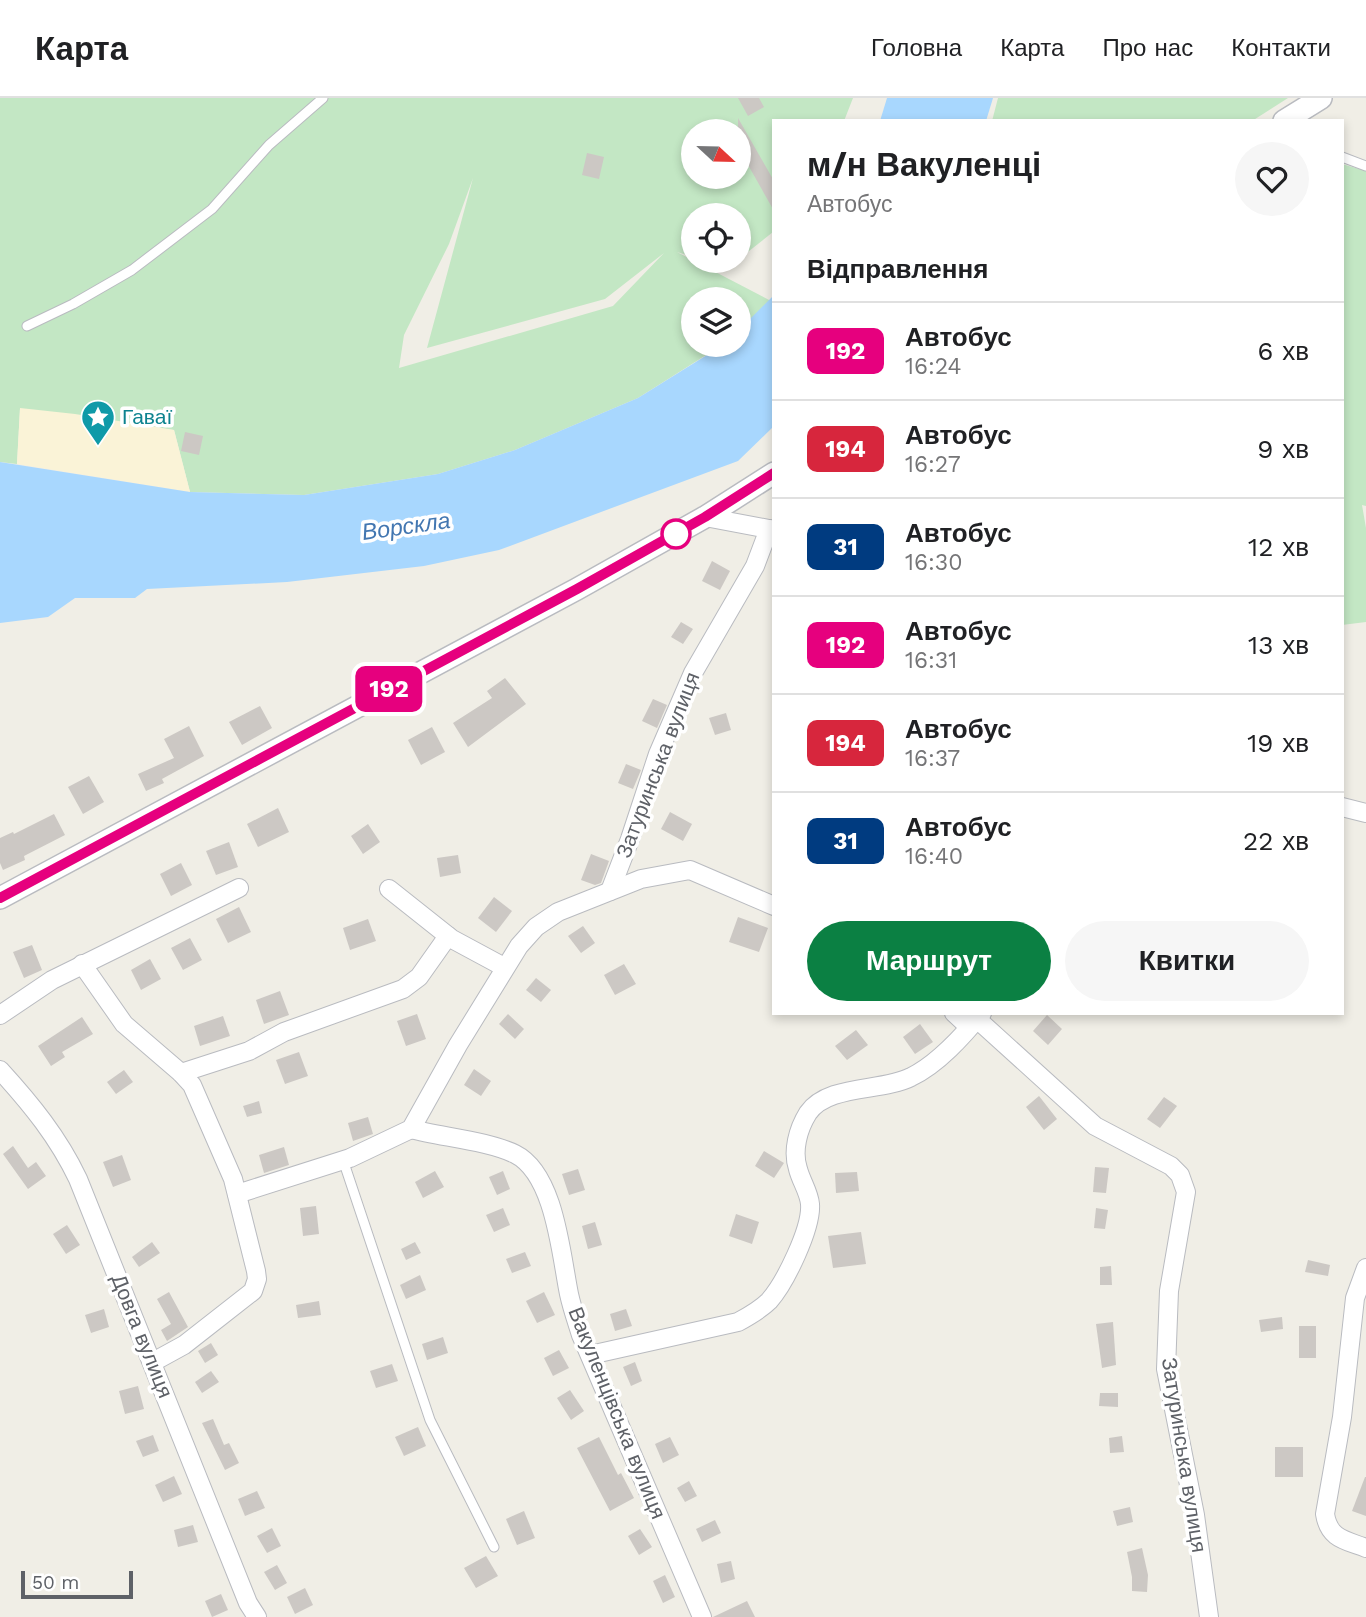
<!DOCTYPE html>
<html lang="uk">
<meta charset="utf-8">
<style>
:root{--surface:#fff;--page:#f6f6f6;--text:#202124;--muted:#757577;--line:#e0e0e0;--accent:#0b8043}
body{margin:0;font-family:"Work Sans",sans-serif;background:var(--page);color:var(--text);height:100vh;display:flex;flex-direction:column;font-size:26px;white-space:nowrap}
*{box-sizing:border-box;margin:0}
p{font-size:23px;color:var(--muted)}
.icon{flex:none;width:38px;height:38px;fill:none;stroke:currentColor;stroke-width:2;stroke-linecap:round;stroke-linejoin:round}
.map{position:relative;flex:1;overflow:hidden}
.drawer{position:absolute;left:772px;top:21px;width:572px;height:896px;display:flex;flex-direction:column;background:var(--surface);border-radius:0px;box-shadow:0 4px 10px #0003}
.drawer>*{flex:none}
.badge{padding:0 14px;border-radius:10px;font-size:24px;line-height:46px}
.needle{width:46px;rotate:112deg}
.buttons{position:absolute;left:681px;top:21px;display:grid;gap:14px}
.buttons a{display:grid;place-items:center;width:70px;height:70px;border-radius:50%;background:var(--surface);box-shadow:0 4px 10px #0003;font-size:35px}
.scale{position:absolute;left:21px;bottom:18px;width:112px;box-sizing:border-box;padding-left:7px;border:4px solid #5e6167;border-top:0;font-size:19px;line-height:24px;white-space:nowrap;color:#5e6167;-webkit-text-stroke:5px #fff;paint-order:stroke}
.map>.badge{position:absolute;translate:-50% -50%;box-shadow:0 0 0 4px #fff}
h2{padding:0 35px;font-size:26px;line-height:63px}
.round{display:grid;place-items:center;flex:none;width:74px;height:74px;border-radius:37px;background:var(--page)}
.overview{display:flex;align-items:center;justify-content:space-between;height:119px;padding:0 35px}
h1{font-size:33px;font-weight:700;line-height:52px}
.primary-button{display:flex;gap:14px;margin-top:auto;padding:14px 35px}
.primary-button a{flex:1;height:80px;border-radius:42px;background:var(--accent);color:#fff;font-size:28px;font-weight:700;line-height:80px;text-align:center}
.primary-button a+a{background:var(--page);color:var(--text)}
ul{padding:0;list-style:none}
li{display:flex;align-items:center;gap:21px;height:98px;padding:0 35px;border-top:2px solid var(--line)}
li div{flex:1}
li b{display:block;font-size:26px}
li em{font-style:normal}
li .badge{min-width:77px;font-weight:700;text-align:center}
header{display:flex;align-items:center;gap:42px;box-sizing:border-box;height:98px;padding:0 35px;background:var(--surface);border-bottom:2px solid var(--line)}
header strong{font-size:33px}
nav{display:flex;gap:38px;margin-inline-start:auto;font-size:24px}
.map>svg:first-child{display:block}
.green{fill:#c3e7c4;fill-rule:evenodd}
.sand{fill:#faf3d7}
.water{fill:#a8d7fe}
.building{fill:#ccc8c4}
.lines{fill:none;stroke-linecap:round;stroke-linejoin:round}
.service-casing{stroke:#b9bbc0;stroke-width:11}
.minor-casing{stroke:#b9bbc0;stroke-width:20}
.tertiary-casing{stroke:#b9bbc0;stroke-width:24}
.service{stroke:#fff;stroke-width:9}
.minor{stroke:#fff;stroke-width:18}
.tertiary{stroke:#fff;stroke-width:21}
.line-casing{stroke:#fff;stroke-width:16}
.line{stroke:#e6007e;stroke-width:10}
.stop-dot{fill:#fff;stroke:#e6007e;stroke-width:3.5}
.labels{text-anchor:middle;stroke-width:7;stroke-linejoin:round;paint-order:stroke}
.culture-label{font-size:21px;fill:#0d838f;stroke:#fff;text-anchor:start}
.street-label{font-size:21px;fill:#5e6167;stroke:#fff}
.water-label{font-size:23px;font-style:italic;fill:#4377b1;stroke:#fff}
</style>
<header>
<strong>Карта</strong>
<nav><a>Головна</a><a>Карта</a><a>Про нас</a><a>Контакти</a></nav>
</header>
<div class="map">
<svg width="1366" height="1519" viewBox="0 0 1366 1519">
<rect width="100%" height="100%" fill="#f0eee6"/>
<g class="green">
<path d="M0 0H853L844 23H774L773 134 739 161 738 117H693V159L677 154 771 203 739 232 738 201H693V247H722L638 300 515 352 438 376 304 397 190 394 174 332 20 311 17 366 0 364ZM693 33H738V79H693ZM473 80 427 250 605 201 664 155 613 208 399 270 404 237 449 146Z"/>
<polygon points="998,0 1288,0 1252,23 992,23"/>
<polygon points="1342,66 1366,73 1366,408 1362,407 1366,430 1366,524 1342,527"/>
</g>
<polygon class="sand" points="20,310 75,316 174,332 190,394 17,366"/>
<g class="water">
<polygon points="887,0 993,0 986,23 880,23"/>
<polygon points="773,198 773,329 738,363 499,452 424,468 287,484 147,491 135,500 75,500 48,519 0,525 0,364 190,394 304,397 438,376 515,352 638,300 723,247 738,247 739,232"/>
</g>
<g class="building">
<polygon points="738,0 759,0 764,9 748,18"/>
<polygon points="738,20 774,83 774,113 747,65 738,69"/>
<polygon points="587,55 604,59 599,81 582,77"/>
<polygon points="185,334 203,338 199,357 181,353"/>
<polygon points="712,463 730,473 720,492 702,483"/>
<polygon points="681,524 693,531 683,546 671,539"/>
<polygon points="505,580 526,606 468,649 453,625 492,600 487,593"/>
<polygon points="653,601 667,607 657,630 642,623"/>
<polygon points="260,608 272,630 242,647 229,624"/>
<polygon points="726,615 731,632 715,637 709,620"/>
<polygon points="189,628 204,658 162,681 164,685 146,693 138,676 174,660 164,641"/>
<polygon points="432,629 445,654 421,667 408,642"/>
<polygon points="626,666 641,672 633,691 618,685"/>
<polygon points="89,678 104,704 83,716 68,689"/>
<polygon points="278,710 289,734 258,749 247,726"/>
<polygon points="670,714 692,726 683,743 661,731"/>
<polygon points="54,716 65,737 24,758 25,762 3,772 0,765 0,740 13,734 14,736"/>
<polygon points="368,726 380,744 363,756 351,738"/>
<polygon points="229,744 238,769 216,777 206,753"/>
<polygon points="591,756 609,763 601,785 595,787 581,782"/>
<polygon points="458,757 461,775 440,779 437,760"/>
<polygon points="181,765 192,787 171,798 160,776"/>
<polygon points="494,799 512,813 496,834 478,820"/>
<polygon points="239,809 251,834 228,845 216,821"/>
<polygon points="738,819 768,830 759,854 729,844"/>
<polygon points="368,821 376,843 350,852 343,830"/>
<polygon points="583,828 595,845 581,855 568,838"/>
<polygon points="190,840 202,862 183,872 171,850"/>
<polygon points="32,847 42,872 24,880 13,854"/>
<polygon points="150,861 161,881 141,892 131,872"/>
<polygon points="624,866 636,886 615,897 604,877"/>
<polygon points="536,880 551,892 541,904 526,892"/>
<polygon points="280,893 289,917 264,926 256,902"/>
<polygon points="417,916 426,941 406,948 397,923"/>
<polygon points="508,916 524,931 515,941 499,926"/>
<polygon points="1047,917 1062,931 1048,947 1033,933"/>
<polygon points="223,918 230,938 200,948 194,928"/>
<polygon points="82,919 93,936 62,954 65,959 51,968 38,948"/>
<polygon points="920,926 933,944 915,956 903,939"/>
<polygon points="856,932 868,947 847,962 835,948"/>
<polygon points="299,954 308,978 285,986 276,962"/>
<polygon points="474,971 491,983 481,998 464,987"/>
<polygon points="124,972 133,984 116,996 107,984"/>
<polygon points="1039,998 1057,1021 1044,1032 1026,1009"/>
<polygon points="1164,999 1177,1008 1160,1030 1147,1021"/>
<polygon points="259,1003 262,1015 247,1019 243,1008"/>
<polygon points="368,1019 373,1036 353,1043 348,1025"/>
<polygon points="13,1048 28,1070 36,1064 46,1078 28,1091 3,1056"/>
<polygon points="284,1049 289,1067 264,1075 259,1057"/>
<polygon points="764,1053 784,1065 774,1080 755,1068"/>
<polygon points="122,1057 131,1082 113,1089 103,1064"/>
<polygon points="1095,1069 1109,1070 1106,1095 1093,1094"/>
<polygon points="578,1071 585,1092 569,1097 562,1076"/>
<polygon points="435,1073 444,1089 423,1100 415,1084"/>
<polygon points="503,1073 510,1091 497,1097 489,1079"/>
<polygon points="857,1074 859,1093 836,1095 835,1075"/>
<polygon points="316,1108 319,1136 303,1138 300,1110"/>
<polygon points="503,1110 510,1127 494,1134 486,1117"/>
<polygon points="1096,1110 1108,1112 1105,1131 1094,1130"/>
<polygon points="736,1116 759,1124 752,1146 729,1138"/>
<polygon points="595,1124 602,1147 588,1151 582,1128"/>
<polygon points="67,1127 80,1147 66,1156 53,1136"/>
<polygon points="861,1134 866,1166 833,1170 828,1138"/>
<polygon points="152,1144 160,1155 139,1169 132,1159"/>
<polygon points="415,1144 421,1155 406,1162 401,1151"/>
<polygon points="525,1154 531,1168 512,1175 506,1161"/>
<polygon points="1308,1162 1330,1167 1328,1178 1305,1174"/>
<polygon points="1111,1168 1112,1187 1100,1187 1100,1169"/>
<polygon points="420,1177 426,1192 406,1201 400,1187"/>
<polygon points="169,1194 188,1229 167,1243 161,1232 171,1226 157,1201"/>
<polygon points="544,1194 555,1217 537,1225 526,1203"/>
<polygon points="319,1203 321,1217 298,1220 296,1207"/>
<polygon points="104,1211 109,1229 91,1235 85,1217"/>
<polygon points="626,1211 632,1228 615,1233 610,1216"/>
<polygon points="1282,1219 1283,1231 1261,1234 1259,1222"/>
<polygon points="1113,1224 1116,1267 1102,1270 1096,1226"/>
<rect x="1299" y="1228" width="17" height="32"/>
<polygon points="443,1239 448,1255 427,1262 422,1246"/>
<polygon points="211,1245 218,1257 205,1265 198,1253"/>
<polygon points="559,1252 569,1270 553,1278 544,1260"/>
<polygon points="635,1264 642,1283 631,1288 623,1269"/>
<polygon points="392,1266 398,1283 376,1290 370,1273"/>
<polygon points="211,1273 219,1284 202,1295 195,1284"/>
<polygon points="138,1288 144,1311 125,1316 119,1293"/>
<polygon points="570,1292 584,1313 571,1322 557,1300"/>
<polygon points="1100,1295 1118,1295 1118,1309 1099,1308"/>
<polygon points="213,1321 224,1347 229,1345 239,1365 225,1372 202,1325"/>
<polygon points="418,1329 426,1348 404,1358 395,1339"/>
<polygon points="153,1337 159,1353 143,1359 136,1343"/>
<polygon points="1122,1338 1124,1354 1110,1355 1109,1340"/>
<polygon points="599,1339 618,1377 621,1375 634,1400 610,1413 577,1350"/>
<polygon points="670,1339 679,1357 663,1365 655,1346"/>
<rect x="1275" y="1349" width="28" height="30"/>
<polygon points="174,1378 182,1396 163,1404 155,1387"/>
<polygon points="1365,1379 1366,1379 1366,1418 1352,1413"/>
<polygon points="689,1383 697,1398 685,1404 677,1390"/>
<polygon points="257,1393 265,1410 245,1418 238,1401"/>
<polygon points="1130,1409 1133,1424 1117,1428 1113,1413"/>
<polygon points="524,1413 535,1440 517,1447 506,1421"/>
<polygon points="715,1422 721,1435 702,1444 696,1431"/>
<polygon points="193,1427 198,1444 178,1449 174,1432"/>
<polygon points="272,1430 281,1448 267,1455 257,1438"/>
<polygon points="640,1431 652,1449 639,1457 628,1438"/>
<polygon points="1142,1450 1148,1477 1147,1494 1132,1493 1132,1479 1127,1454"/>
<polygon points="486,1458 498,1478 476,1490 464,1470"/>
<polygon points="731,1463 735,1481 721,1485 717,1466"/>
<polygon points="277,1467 287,1485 275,1492 264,1474"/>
<polygon points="665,1477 675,1499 663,1505 653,1483"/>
<polygon points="305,1490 313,1507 295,1516 287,1499"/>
<polygon points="221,1496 228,1512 212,1519 205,1503"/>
<polygon points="747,1503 755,1519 713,1519"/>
</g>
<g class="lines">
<g class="service-casing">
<g id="service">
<polyline points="1342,59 1366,68"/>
<polyline points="27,228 73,206 132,172 212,111 269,47 323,0"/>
<polyline points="343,1062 430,1322 494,1449"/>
</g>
</g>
<g class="minor-casing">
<g id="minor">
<polyline points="705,419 774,432"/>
<polyline points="1342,709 1366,715"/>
<polyline points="389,791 452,841 504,869"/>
<polyline points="610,793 630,741 658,656 693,575 755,468 769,431"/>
<polyline points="82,866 124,926 181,975 192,987 233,1081 256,1173 257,1181 253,1193 184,1247 153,1264"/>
<polyline points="954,915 969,929"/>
<polyline points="0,917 52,882 239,790"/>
<polyline points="977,921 1095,1028 1171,1068 1180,1077 1186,1094 1169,1193 1166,1271 1195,1417 1209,1519"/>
<path d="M0 972C31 1006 58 1039 78 1081L248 1505 257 1519"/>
<polyline points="181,975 249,953 284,934 403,891 419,879 448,838"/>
<path d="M411 1031C441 1039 488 1043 515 1056 555 1076 561 1157 569 1196 572 1210 577 1224 581 1237L702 1519"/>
<polyline points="237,1096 350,1060 411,1031 458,947 519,848 536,829 558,814 641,781 690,772 774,808"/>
<path d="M1366 1170 1355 1200 1342 1319 1325 1416C1329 1441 1345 1442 1366 1450"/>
<path d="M590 1257 738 1224C749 1218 760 1212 769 1203 785 1185 812 1130 810 1106 809 1094 801 1083 798 1071 792 1053 798 1031 808 1015 828 986 882 994 911 979 938 966 963 938 982 915"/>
</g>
</g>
<g class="tertiary-casing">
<g id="tertiary">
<polyline points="1284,23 1321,0"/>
<polyline points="0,800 577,491 705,419 774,375"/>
</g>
</g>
<use href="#service" class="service"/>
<use href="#minor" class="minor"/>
<use href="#tertiary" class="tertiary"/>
</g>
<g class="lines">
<g class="line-casing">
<polyline id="line" points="0,800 577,491 705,419 774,375"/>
</g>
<use href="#line" class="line"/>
</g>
<defs>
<g id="sight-pin" transform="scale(1.75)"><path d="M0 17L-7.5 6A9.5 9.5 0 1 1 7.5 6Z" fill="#0f9aa8" stroke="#fff"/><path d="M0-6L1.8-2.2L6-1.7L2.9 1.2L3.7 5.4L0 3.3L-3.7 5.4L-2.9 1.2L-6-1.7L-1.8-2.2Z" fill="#fff"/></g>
</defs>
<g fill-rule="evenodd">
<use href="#sight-pin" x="98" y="319"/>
</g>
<circle class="stop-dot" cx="676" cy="436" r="14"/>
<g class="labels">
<g class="culture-label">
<text x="122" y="326">Гаваї</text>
</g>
<g class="street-label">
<text transform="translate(658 667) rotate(-69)" y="7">Затуринська вулиця</text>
<text transform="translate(142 1238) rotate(68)" y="7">Довга вулиця</text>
<text transform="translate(617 1315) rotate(68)" y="7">Вакуленцівська вулиця</text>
<text transform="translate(1184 1357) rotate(81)" y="7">Затуринська вулиця</text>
</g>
<g class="water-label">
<text transform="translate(406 428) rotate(-8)" y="8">Ворскла</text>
</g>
</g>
</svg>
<div class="buttons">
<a><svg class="needle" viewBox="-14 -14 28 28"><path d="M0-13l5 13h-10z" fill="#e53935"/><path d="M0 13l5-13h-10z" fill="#757577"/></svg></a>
<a><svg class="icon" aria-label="locate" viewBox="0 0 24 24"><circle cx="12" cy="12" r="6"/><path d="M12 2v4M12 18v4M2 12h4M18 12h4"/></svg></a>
<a><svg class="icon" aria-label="layers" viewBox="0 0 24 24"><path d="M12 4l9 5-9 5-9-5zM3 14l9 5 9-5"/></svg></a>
</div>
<div class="scale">50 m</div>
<b class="badge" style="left:389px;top:591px;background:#e6007e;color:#fff">192</b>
<section class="drawer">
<div class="overview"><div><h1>м/н Вакуленці</h1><p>Автобус</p></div><a class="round"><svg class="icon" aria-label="heart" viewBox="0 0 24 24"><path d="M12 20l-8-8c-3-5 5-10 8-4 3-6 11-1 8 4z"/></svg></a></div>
<h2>Відправлення</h2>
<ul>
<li><span class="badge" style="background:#e6007e;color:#fff">192</span><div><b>Автобус</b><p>16:24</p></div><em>6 хв</em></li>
<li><span class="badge" style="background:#d7263d;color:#fff">194</span><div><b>Автобус</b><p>16:27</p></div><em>9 хв</em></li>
<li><span class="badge" style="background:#003b80;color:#fff">31</span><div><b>Автобус</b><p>16:30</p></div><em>12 хв</em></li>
<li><span class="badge" style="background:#e6007e;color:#fff">192</span><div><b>Автобус</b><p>16:31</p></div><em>13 хв</em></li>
<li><span class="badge" style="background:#d7263d;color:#fff">194</span><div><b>Автобус</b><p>16:37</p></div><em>19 хв</em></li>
<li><span class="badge" style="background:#003b80;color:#fff">31</span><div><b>Автобус</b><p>16:40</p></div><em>22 хв</em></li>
</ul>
<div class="primary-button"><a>Маршрут</a><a>Квитки</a></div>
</section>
</div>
